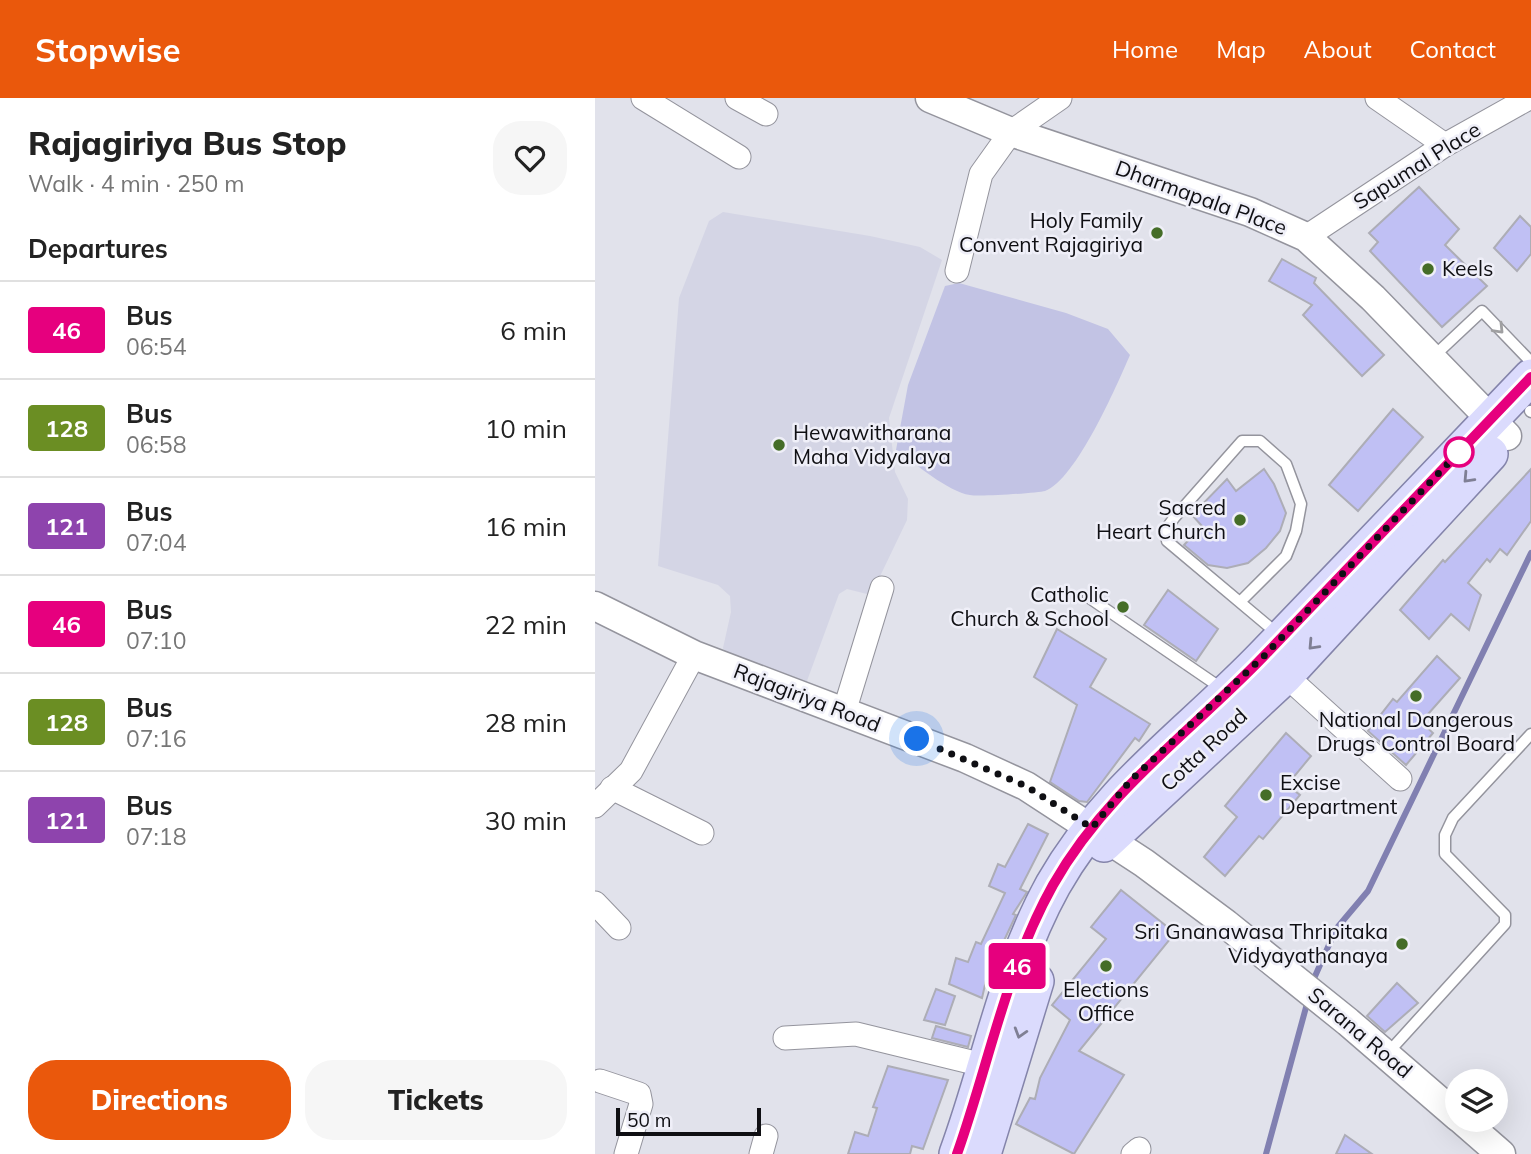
<!DOCTYPE html>
<meta charset="utf-8">
<style>
:root{--surface:#fff;--page:#f6f6f6;--text:#222;--muted:#767676;--line:#e0e0e0;--accent:#ea580c}
body{margin:0;font-family:Mulish,sans-serif;background:var(--page);color:var(--text);height:100vh;display:flex;flex-direction:column;font-size:26px;white-space:nowrap}
*{box-sizing:border-box;margin:0}
p{font-size:23px;color:var(--muted)}
.icon{flex:none;width:38px;height:38px;fill:none;stroke:currentColor;stroke-width:2;stroke-linecap:round;stroke-linejoin:round}
.map{position:relative;flex:1;overflow:hidden}
.side{display:flex;flex-direction:column;background:var(--surface);width:595px}
.side>*{flex:none}
.badge{padding:0 14px;border-radius:5px;font-size:24px;line-height:46px}
.tools{position:absolute;left:850px;top:971px;display:grid;gap:14px}
.tools a{display:grid;place-items:center;width:63px;height:63px;border-radius:50%;background:var(--surface);box-shadow:0 7px 28px #0002;font-size:35px}
.scale{position:absolute;left:21px;bottom:18px;width:145px;box-sizing:border-box;padding-left:7px;border:4px solid #0f0f13;border-top:0;font-size:19px;line-height:24px;white-space:nowrap;color:#0f0f13;-webkit-text-stroke:5px #efeff8;paint-order:stroke}
.you{position:absolute;width:35px;height:35px;margin:-18px;border:5px solid #fff;border-radius:50%;background:#1a73e8;box-shadow:0 0 0 10px #1a73e833}
.map>.badge{position:absolute;translate:-50% -50%;box-shadow:0 0 0 4px #fff}
h2{padding:0 28px;font-size:26px;line-height:63px}
.round{display:grid;place-items:center;flex:none;width:74px;height:74px;border-radius:28px;background:var(--page)}
.headline{display:flex;align-items:center;justify-content:space-between;height:119px;padding:0 28px}
h1{font-size:33px;font-weight:800;line-height:52px}
.button{display:flex;gap:14px;margin-top:auto;padding:14px 28px}
.button a{flex:1;height:80px;border-radius:28px;background:var(--accent);color:#fff;font-size:28px;font-weight:800;line-height:80px;text-align:center}
.button a+a{background:var(--page);color:var(--text)}
ul{padding:0;list-style:none}
li{display:flex;align-items:center;gap:21px;height:98px;padding:0 28px;border-top:2px solid var(--line)}
li div{flex:1}
li b{display:block;font-size:26px}
li em{font-style:normal}
li .badge{min-width:77px;font-weight:700;text-align:center}
header{display:flex;align-items:center;gap:42px;box-sizing:border-box;height:98px;padding:0 35px;background:var(--accent);color:#fff}
header strong{font-size:33px}
nav{display:flex;gap:38px;margin-inline-start:auto;font-size:24px}
main{display:flex;flex:1;min-height:0}
.map>svg:first-child{display:block}
.built{fill:#d4d5e5}
.green{fill:#c2c3e4}
.lines{fill:none;stroke-linecap:round;stroke-linejoin:round}
.stream{stroke:#8180b1;stroke-width:6}
.building{fill:#c0c0f4;stroke:#adadb6;stroke-width:2}
.service-casing{stroke:#94949d;stroke-width:13}
.minor-casing{stroke:#94949d;stroke-width:25}
.tertiary-casing{stroke:#94949d;stroke-width:31}
.primary-casing{stroke:#8484aa;stroke-width:38}
.service{stroke:#fff;stroke-width:10}
.minor{stroke:#fff;stroke-width:23}
.tertiary{stroke:#fff;stroke-width:28}
.primary{stroke:#dbdbfd;stroke-width:35}
.oneway{stroke:#9f9fa1}
.oneway2{stroke:#7f7f94}
.line-casing{stroke:#fff;stroke-width:16}
.line{stroke:#e6007e;stroke-width:10}
.walk{stroke:#0f0f13;stroke-width:7;stroke-dasharray:0 12.6}
.poi-dot{fill:#456d28;stroke:#efeff8;stroke-width:2.5}
.stop-dot{fill:#fff;stroke:#e6007e;stroke-width:3.5}
.labels{text-anchor:middle;stroke-width:5;stroke-linejoin:round;paint-order:stroke}
.street-label{font-size:21px;fill:#0f0f13;stroke:#efeff8}
.poi-label{font-size:21px;fill:#0f0f13;stroke:#efeff8;text-anchor:end}
</style>
<header>
<strong>Stopwise</strong>
<nav><a>Home</a><a>Map</a><a>About</a><a>Contact</a></nav>
</header>
<main>
<section class="side">
<div class="headline"><div><h1>Rajagiriya Bus Stop</h1><p>Walk · 4 min · 250 m</p></div><a class="round"><svg class="icon" aria-label="heart" viewBox="0 0 24 24"><path d="M12 20l-8-8c-3-5 5-10 8-4 3-6 11-1 8 4z"/></svg></a></div>
<h2>Departures</h2>
<ul>
<li><span class="badge" style="background:#e6007e;color:#fff">46</span><div><b>Bus</b><p>06:54</p></div><em>6 min</em></li>
<li><span class="badge" style="background:#6b8e23;color:#fff">128</span><div><b>Bus</b><p>06:58</p></div><em>10 min</em></li>
<li><span class="badge" style="background:#8e44ad;color:#fff">121</span><div><b>Bus</b><p>07:04</p></div><em>16 min</em></li>
<li><span class="badge" style="background:#e6007e;color:#fff">46</span><div><b>Bus</b><p>07:10</p></div><em>22 min</em></li>
<li><span class="badge" style="background:#6b8e23;color:#fff">128</span><div><b>Bus</b><p>07:16</p></div><em>28 min</em></li>
<li><span class="badge" style="background:#8e44ad;color:#fff">121</span><div><b>Bus</b><p>07:18</p></div><em>30 min</em></li>
</ul>
<div class="button"><a>Directions</a><a>Tickets</a></div>
</section>
<div class="map">
<svg width="936" height="1056" viewBox="0 0 936 1056">
<rect width="100%" height="100%" fill="#e1e2eb"/>
<polygon class="built" points="128,114 275,138 325,149 347,162 294,320 300,374 313,401 312,422 276,497 252,491 244,496 209,591 133,561 128,550 136,514 135,498 123,487 63,468 84,200 114,123"/>
<path class="green" d="M364 185 471 215 513 231 535 257C522 287 481 382 450 393 443 395 384 399 375 397 353 394 320 365 301 352L313 287 350 188Z"/>
<g class="lines">
<g class="stream">
<polyline points="717,885 741,831 773,793 936,455"/>
<polyline points="671,1056 713,902"/>
</g>
</g>
<g class="building">
<polygon points="824,89 864,131 850,147 892,188 847,229 775,153 783,144 774,135"/>
<polygon points="925,118 936,129 936,156 922,173 899,150"/>
<polygon points="687,161 721,180 719,185 789,257 767,278 708,217 717,207 674,183"/>
<polygon points="798,311 828,339 763,413 734,387"/>
<polygon points="669,371 679,386 691,415 685,433 671,450 653,465 632,470 613,467 589,447 607,428 597,417 632,381 641,393"/>
<polygon points="936,371 936,423 912,457 905,451 895,464 892,461 873,485 886,497 874,532 856,516 834,541 805,512 848,462 850,464"/>
<polygon points="573,492 623,531 601,563 549,527"/>
<polygon points="462,531 511,561 495,589 555,626 544,643 540,640 492,704 484,703 455,684 482,607 439,579"/>
<polygon points="842,558 865,580 826,624 838,635 811,667 773,633 798,601 802,604"/>
<polygon points="691,635 716,658 692,687 705,697 668,741 664,738 630,778 609,759 642,719 630,708"/>
<polygon points="433,726 453,736 425,791 432,794 418,816 421,817 398,866 395,865 387,900 354,886 361,860 373,864 381,844 386,846 410,795 394,788 403,766 410,769"/>
<polygon points="526,792 580,835 484,953 529,977 479,1056 421,1026 435,1000 440,1001 445,980 475,922 457,907 511,841 496,829"/>
<polygon points="802,885 823,905 790,934 772,918"/>
<polygon points="341,891 360,898 350,927 329,922"/>
<polygon points="341,928 376,938 373,949 337,940"/>
<polygon points="293,968 353,982 328,1051 317,1048 315,1056 253,1056 260,1034 273,1038 282,1010 278,1009"/>
<polygon points="750,1037 777,1056 741,1056"/>
</g>
<g class="lines">
<g class="service-casing">
<g id="service">
<polyline points="838,259 887,213 936,264"/>
<polyline points="935,313 936,314"/>
<polyline points="493,499 629,592"/>
<polyline points="647,502 691,458 701,433 706,406 691,366 665,343 647,343 579,420 571,431 572,443 684,537"/>
<polyline points="791,957 910,826 910,817 850,756 850,737 858,720 936,636"/>
</g>
</g>
<g class="minor-casing">
<g id="minor">
<polyline points="48,0 144,59"/>
<polyline points="142,0 171,16"/>
<polyline points="782,0 850,47"/>
<polyline points="711,139 850,47 934,0"/>
<polyline points="362,173 386,76 416,34 465,0"/>
<polyline points="680,568 805,681"/>
<polyline points="249,614 287,490"/>
<polyline points="17,690 107,735"/>
<polyline points="0,708 36,673 99,557"/>
<polyline points="0,805 24,830"/>
<polyline points="190,940 261,936 388,967"/>
<polyline points="5,983 44,996 46,1006 31,1056"/>
<polyline points="166,1056 171,1038"/>
<polyline points="538,1056 544,1051"/>
</g>
</g>
<g class="tertiary-casing">
<g id="tertiary">
<polyline points="335,0 416,34 655,114 711,139 778,200 912,338"/>
<polyline points="0,508 99,557 370,660 431,688 549,765 631,826 753,924 863,1019"/>
<polyline points="867,1022 906,1056"/>
</g>
</g>
<g class="primary-casing">
<g id="primary">
<polyline points="509,746 690,578 895,356"/>
<path d="M362 1056C395 966 411 872 458 787 513 690 594 636 669 558 758 465 848 372 936 279"/>
<polyline points="388,1056 441,883"/>
</g>
</g>
<use href="#service" class="service"/>
<use href="#minor" class="minor"/>
<use href="#tertiary" class="tertiary"/>
<use href="#primary" class="primary"/>
</g>
<defs><path id="oneway-chevron" d="M-2-3.5L2.5 0L-2 3.5" fill="none" stroke-width="1.6" stroke-linecap="round" stroke-linejoin="round" transform="scale(1.75)"/></defs>
<use class="oneway" href="#oneway-chevron" transform="translate(904 231) rotate(46)"/>
<g class="oneway2">
<use href="#oneway-chevron" transform="translate(873 380) rotate(133)"/>
<use href="#oneway-chevron" transform="translate(718 547) rotate(133)"/>
<use href="#oneway-chevron" transform="translate(425 935) rotate(107)"/>
</g>
<g class="lines">
<g class="line-casing">
<path id="line" d="M362 1056C394 966 411 871 458 787 512 692 595 635 669 558 758 465 847 372 936 279"/>
</g>
<use href="#line" class="line"/>
<polyline class="walk" points="322,641 431,688 497,730 535,683 669,558 864,354"/>
</g>
<g class="poi-dot">
<circle cx="562" cy="135" r="7"/>
<circle cx="833" cy="171" r="7"/>
<circle cx="184" cy="347" r="7"/>
<circle cx="645" cy="422" r="7"/>
<circle cx="528" cy="509" r="7"/>
<circle cx="821" cy="598" r="7"/>
<circle cx="671" cy="697" r="7"/>
<circle cx="807" cy="846" r="7"/>
<circle cx="511" cy="868" r="7"/>
</g>
<circle class="stop-dot" cx="864" cy="354" r="14"/>
<g class="labels">
<g class="street-label">
<text transform="translate(822 68) rotate(-32)" y="7">Sapumal Place</text>
<text transform="translate(606 100) rotate(20)" y="7">Dharmapala Place</text>
<text transform="translate(212 600) rotate(21)" y="7">Rajagiriya Road</text>
<text transform="translate(609 652) rotate(-43)" y="7">Cotta Road</text>
<text transform="translate(765 935) rotate(40)" y="7">Sarana Road</text>
</g>
<g class="poi-label">
<text x="548" y="130">Holy Family<tspan x="548" dy="24">Convent Rajagiriya</tspan></text>
<text x="847" y="178" text-anchor="start">Keels</text>
<text x="198" y="342" text-anchor="start">Hewawitharana<tspan x="198" dy="24">Maha Vidyalaya</tspan></text>
<text x="631" y="417">Sacred<tspan x="631" dy="24">Heart Church</tspan></text>
<text x="514" y="504">Catholic<tspan x="514" dy="24">Church &amp; School</tspan></text>
<text x="821" y="629" text-anchor="middle">National Dangerous<tspan x="821" dy="24">Drugs Control Board</tspan></text>
<text x="685" y="692" text-anchor="start">Excise<tspan x="685" dy="24">Department</tspan></text>
<text x="793" y="841">Sri Gnanawasa Thripitaka<tspan x="793" dy="24">Vidyayathanaya</tspan></text>
<text x="511" y="899" text-anchor="middle">Elections<tspan x="511" dy="24">Office</tspan></text>
</g>
</g>
</svg>
<div class="tools">
<a><svg class="icon" aria-label="layers" viewBox="0 0 24 24"><path d="M12 4l9 5-9 5-9-5zM3 14l9 5 9-5"/></svg></a>
</div>
<div class="scale">50 m</div>
<div class="you" style="left:322px;top:641px"></div>
<b class="badge" style="left:422px;top:868px;background:#e6007e;color:#fff">46</b>
</div>
</main>
